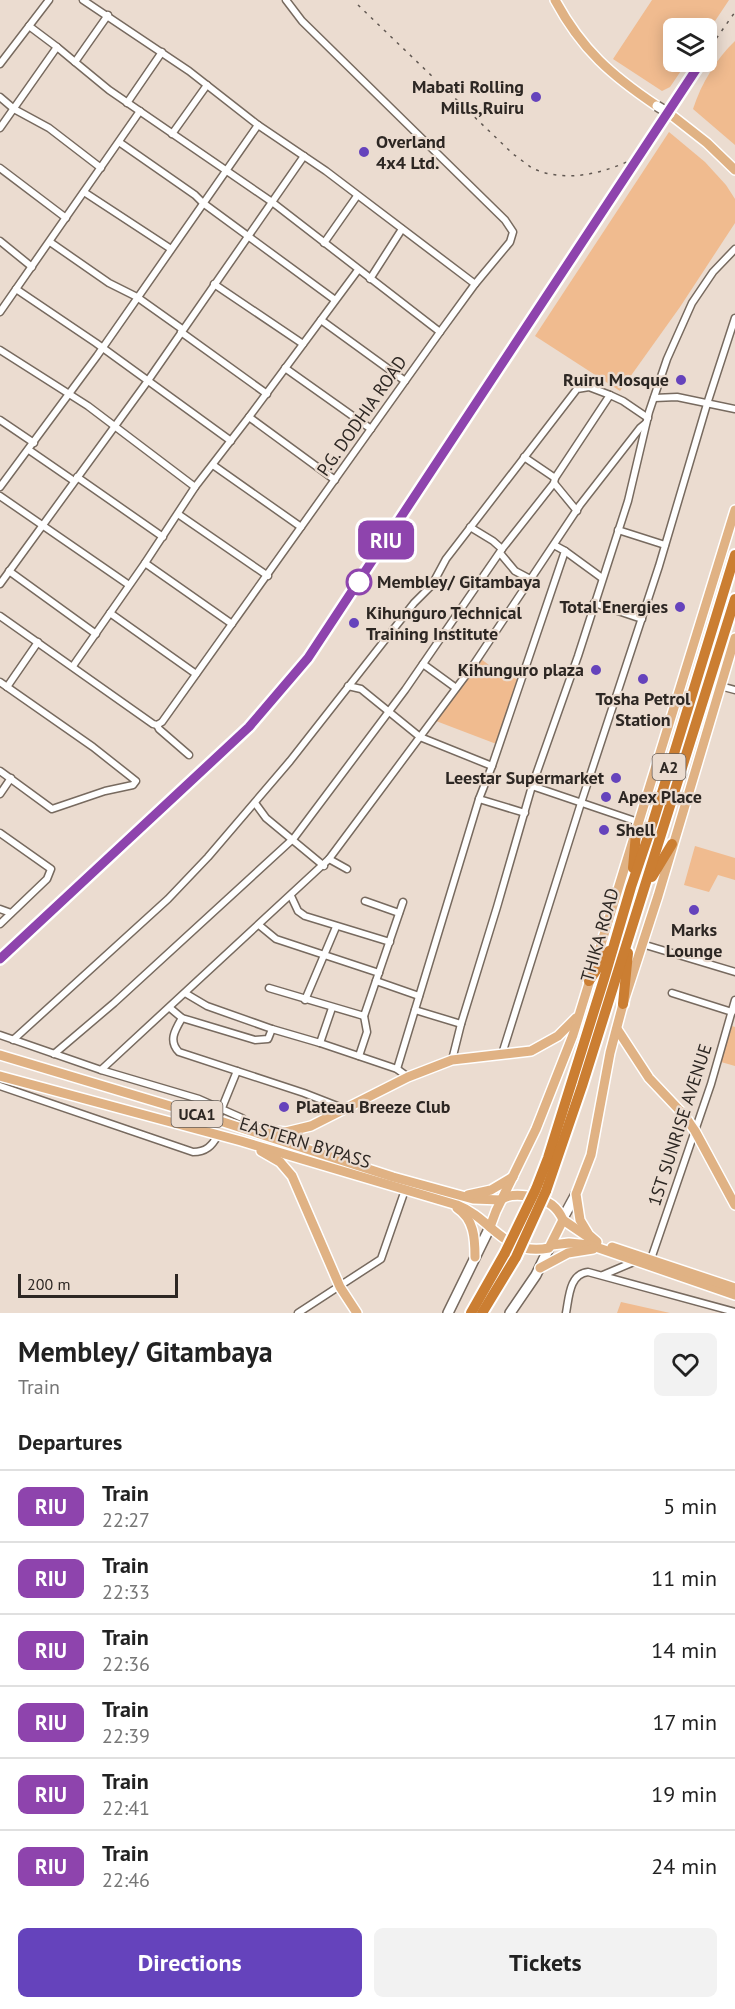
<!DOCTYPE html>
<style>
:root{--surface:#fff;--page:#f2f2f2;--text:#222;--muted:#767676;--line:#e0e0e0;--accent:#6543bc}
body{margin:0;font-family:"PT Sans",sans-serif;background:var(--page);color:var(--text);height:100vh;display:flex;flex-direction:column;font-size:22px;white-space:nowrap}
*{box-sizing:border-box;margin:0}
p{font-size:20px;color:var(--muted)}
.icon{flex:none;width:33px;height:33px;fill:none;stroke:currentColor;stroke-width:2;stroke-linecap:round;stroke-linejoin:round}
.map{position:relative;height:1313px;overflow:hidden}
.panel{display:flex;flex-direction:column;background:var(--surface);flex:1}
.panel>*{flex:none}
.badge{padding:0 12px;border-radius:9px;font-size:21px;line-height:39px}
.fabs{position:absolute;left:663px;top:18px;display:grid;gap:12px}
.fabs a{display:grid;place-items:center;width:54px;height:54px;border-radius:9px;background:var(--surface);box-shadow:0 3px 15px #0003;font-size:30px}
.scale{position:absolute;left:18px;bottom:15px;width:160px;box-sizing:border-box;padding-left:6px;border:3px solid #2d2723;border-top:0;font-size:16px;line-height:21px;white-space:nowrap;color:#2d2723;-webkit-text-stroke:4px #ebdcd0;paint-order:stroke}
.map>.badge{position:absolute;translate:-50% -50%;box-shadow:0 0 0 3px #fff}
h2{padding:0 18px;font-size:22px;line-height:54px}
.round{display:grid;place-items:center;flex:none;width:63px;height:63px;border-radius:9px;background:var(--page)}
.head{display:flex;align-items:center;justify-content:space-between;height:102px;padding:0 18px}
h1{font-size:28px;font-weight:800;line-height:45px}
.cta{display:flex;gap:12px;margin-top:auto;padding:12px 18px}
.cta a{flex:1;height:69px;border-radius:9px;background:var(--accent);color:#fff;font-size:24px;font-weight:800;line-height:69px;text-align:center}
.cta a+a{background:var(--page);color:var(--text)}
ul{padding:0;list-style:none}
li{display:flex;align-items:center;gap:18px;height:72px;padding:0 18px;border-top:2px solid var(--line)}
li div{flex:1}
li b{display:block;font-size:22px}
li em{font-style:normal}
li .badge{min-width:66px;font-weight:700;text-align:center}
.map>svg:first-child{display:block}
.green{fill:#f0bb8f}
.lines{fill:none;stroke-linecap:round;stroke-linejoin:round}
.street-casing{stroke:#776a5f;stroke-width:9}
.secondary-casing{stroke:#776a5f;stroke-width:12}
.primary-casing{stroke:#fff;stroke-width:12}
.highway-casing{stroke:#fff;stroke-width:14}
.street{stroke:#fff;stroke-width:6}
.secondary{stroke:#fff;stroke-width:9}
.primary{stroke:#e0b284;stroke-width:9}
.highway{stroke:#cb7e32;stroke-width:10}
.rail{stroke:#615852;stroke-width:1.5;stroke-dasharray:3 6;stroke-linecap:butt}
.secondary-bridge-casing{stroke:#776a5f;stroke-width:12;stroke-linecap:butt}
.highway-bridge-casing{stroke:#fff;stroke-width:14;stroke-linecap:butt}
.secondary-bridge{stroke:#fff;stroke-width:9}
.highway-bridge{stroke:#cb7e32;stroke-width:10}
.line-casing{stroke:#fff;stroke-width:14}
.line{stroke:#8e44ad;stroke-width:9}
.poi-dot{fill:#6543bc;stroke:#ebdcd0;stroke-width:2}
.stop-dot{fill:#fff;stroke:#8e44ad;stroke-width:3}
.labels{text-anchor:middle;stroke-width:4.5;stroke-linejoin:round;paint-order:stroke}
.shield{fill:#ebdcd0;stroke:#665d57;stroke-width:1.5}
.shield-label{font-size:16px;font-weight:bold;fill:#2d2723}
.poi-label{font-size:18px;font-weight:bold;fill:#2d2723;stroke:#ebdcd0;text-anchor:end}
.street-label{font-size:18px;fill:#2d2723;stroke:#ebdcd0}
.stop-label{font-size:18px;font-weight:bold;fill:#2d2723;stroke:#ebdcd0;text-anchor:start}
</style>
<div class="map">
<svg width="735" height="1313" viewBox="0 0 735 1313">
<rect width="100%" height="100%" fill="#ebdcd0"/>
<g class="green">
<polygon points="652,0 729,0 707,33 706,28 674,28 674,62 687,62 670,87 662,91 613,59"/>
<path d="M735 41V145L693 109C701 84 716 59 735 41Z"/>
<polygon points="669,132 705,162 726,185 735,199 735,223 680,307 620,391 535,336"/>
<polygon points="481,659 493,668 521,681 499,745 436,721"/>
<polygon points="695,846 735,858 735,880 718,875 709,892 684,885"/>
<polygon points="732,1026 735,1027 735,1066 721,1062"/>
<polygon points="621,1302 670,1313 617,1313"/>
</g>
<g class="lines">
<g class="street-casing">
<g id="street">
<polyline points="83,0 189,71 258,125 326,171 475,284"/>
<polyline points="108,15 75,62 109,90 272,202 440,332"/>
<polyline points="29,26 57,47"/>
<polyline points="0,64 49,0"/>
<polyline points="0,97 14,109 49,128 101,168"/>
<polyline points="127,103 162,52"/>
<polyline points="0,128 57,47 75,62"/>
<polyline points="172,134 207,85"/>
<polyline points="119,142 195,195 203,203 335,300"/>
<polyline points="0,168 66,218"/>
<polyline points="84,192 171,249"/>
<polyline points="0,241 32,267"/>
<polyline points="50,242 109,283 137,297 182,329"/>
<polyline points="324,243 357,196"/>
<polyline points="370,279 402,229"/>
<polyline points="214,284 303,344"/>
<polyline points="16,289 96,343 231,441"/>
<polyline points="0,312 140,111"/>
<polyline points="321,320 405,381"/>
<polyline points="181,332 267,394"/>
<polyline points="0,350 88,406 195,487"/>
<polyline points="285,368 371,429"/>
<polyline points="610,395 623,401 648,418"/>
<polyline points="654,398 677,397 735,409"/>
<polyline points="249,417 335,480"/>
<polyline points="0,420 34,443"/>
<polyline points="29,450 74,481"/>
<polyline points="524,457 555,478"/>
<polyline points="213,465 301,527"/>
<polyline points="77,477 163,537"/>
<polyline points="554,483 577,511"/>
<polyline points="0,487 97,356 258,125"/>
<polyline points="0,496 129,585"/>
<polyline points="178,514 268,576"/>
<polyline points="470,527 493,541 502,549"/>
<polyline points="618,530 665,545"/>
<polyline points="565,551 602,578"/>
<polyline points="500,553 515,571 530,579"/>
<polyline points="145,563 232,624"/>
<polyline points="9,571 96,634"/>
<polyline points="0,584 147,382 304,156"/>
<polyline points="594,603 642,619"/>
<polyline points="110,613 196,674"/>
<polyline points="0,616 153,724 157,725 162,722 440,332 475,284 510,242 513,232 505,220 302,21 286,0"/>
<polyline points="423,664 456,688"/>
<polyline points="73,666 145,563 195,487 249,417 358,270"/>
<polyline points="0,682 93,747 136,781 133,785 105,791 52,809 0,771"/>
<polyline points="348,686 361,689 420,737 492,766"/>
<polyline points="720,686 735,690"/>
<polyline points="7,687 38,642"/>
<polyline points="157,725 159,729 189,755"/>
<polyline points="532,786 638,822"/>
<polyline points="0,794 11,778"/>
<polyline points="479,799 525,813"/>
<polyline points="255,803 266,818 324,866"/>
<polyline points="0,833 51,869 47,879 0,924"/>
<polyline points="329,859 347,869"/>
<polyline points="291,896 298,911 305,916 390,942"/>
<polyline points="365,901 399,913"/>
<polyline points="0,909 11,913"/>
<polyline points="259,925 276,939 379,973"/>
<polyline points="642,944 735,972"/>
<polyline points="376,981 419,996"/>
<polyline points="269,988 364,1016 403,902"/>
<polyline points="185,993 207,1006 272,1029"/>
<polyline points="672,993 732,1012"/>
<polyline points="305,1000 336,927"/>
<polyline points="170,1008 182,1018 255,1040 268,1039 272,1029 320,1043 397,1069 408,1077"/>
<polyline points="415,1010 461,1024"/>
<path d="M182 1018C175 1030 168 1041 179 1052L304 1093 345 1109"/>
<polyline points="0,1035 101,1070 199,1099 242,1118 245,1121 245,1127"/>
<polyline points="13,1040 168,899 208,857 290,761 414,603 432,585 446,559 577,389 589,387 610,395 555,478 554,483 502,549 405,690 294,838 114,1003 54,1054"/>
<polyline points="320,1043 332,1008"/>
<polyline points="502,1054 581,803 659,566 707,404 735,318"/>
<polyline points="359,1056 367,1032 364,1016"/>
<polyline points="452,1060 461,1024 497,907 532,786 578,656 628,501 649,412 667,359 692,303 713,272 735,249"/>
<polyline points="397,1069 479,799 492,766 565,551 554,545"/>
<polyline points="101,1070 329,859 472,667 580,505 640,428 646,423"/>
<path d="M0 1086 193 1152C206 1152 212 1146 218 1135"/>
<polyline points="217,1120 237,1071"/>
<polyline points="651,1259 711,1084 735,1000"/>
<polyline points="603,1275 636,1261"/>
<polyline points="298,1313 381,1259 405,1190"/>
<path d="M566 1313C569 1298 569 1274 588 1272L735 1312"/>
</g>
</g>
<g class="secondary-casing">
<g id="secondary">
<polyline points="563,1218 576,1194"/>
<polyline points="448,1313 490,1227"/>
<polyline points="510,1313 536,1275 549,1248"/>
</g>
</g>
<g class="primary-casing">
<g id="primary">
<path d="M555 0C582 50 611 75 657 106"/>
<polyline points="670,114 707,143 735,170"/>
<polyline points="617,1029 649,1078 684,1115 695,1131 735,1205"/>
<polyline points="0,1055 217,1120 393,1177 473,1199 501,1200"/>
<path d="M0 1076 241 1141 457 1205C493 1219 504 1257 549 1248L563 1220C561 1215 557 1209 552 1205 541 1197 514 1191 502 1199"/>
<polyline points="257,1129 286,1132 311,1126 408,1077 452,1060 531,1051 558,1036 576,1018"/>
<polyline points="261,1151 280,1162 292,1176 340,1287 357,1313"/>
<polyline points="468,1195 491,1190 513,1177"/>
<path d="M457 1208C474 1219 475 1238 475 1257"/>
<polyline points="563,1220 591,1239"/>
<polyline points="490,1227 496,1211 536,1129 573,1035 735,510"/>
<polyline points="597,1242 589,1235 580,1220 576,1194 591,1155 610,1053 623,1004 658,896 735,638"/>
<polyline points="552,1245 569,1243 590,1245 735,1295"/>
<polyline points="612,1247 735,1288"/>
<polyline points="540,1268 568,1253 593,1249"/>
</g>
</g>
<g class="highway-casing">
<g id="highway">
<polyline points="633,868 636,834"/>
<polyline points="652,877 672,844"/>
<polyline points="589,981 609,951"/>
<polyline points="623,1004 628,953"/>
<polyline points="536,1189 548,1158 604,979 631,887 653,822 735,555"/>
<polyline points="546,1191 582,1086 735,599"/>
<polyline points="471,1313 505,1253"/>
<polyline points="482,1313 516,1257"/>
</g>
</g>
<use href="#street" class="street"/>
<use href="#secondary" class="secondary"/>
<use href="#primary" class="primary"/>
<use href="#highway" class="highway"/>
<g class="rail">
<path d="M358 5 513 154C519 158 526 164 532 168 566 184 606 173 637 157"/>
<polyline points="706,53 735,12"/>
<polyline points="0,959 249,727 308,658 701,62"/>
</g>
<g class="secondary-bridge-casing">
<polyline id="secondary-bridge" points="657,106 670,114"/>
</g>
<g class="highway-bridge-casing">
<g id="highway-bridge">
<polyline points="505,1253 536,1189"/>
<polyline points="516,1257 546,1191"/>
</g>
</g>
<use href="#secondary-bridge" class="secondary-bridge"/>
<use href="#highway-bridge" class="highway-bridge"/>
</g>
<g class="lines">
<g class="line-casing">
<polyline id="line" points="0,959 249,727 308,658 701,62"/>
</g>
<use href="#line" class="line"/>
</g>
<g class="poi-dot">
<circle cx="536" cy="97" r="6"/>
<circle cx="364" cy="152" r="6"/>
<circle cx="681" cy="380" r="6"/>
<circle cx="680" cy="607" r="6"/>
<circle cx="354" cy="623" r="6"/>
<circle cx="596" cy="670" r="6"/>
<circle cx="643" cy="679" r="6"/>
<circle cx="616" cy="778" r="6"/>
<circle cx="606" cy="797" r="6"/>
<circle cx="604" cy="830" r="6"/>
<circle cx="694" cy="910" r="6"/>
<circle cx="284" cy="1107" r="6"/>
</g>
<circle class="stop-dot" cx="359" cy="582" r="12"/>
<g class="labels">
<g class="shield">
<rect x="652.5" y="754" width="33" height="26" rx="4.5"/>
<rect x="171.5" y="1101" width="51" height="26" rx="4.5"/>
</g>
<g class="shield-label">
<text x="669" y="773">A2</text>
<text x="197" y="1120">UCA1</text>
</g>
<g class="poi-label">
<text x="524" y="93">Mabati Rolling<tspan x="524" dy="21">Mills,Ruiru</tspan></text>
<text x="376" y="148" text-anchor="start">Overland<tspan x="376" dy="21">4x4 Ltd.</tspan></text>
<text x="669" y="386">Ruiru Mosque</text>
<text x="668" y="613">Total Energies</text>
<text x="366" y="619" text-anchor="start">Kihunguro Technical<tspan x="366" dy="21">Training Institute</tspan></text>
<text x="584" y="676">Kihunguro plaza</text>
<text x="643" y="705" text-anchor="middle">Tosha Petrol<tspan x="643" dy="21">Station</tspan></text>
<text x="604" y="784">Leestar Supermarket</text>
<text x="618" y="803" text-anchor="start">Apex Place</text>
<text x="616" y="836" text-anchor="start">Shell</text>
<text x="694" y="936" text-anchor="middle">Marks<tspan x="694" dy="21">Lounge</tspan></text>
<text x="296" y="1113" text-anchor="start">Plateau Breeze Club</text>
</g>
<g class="street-label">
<text transform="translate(362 416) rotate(-55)" y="6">P.G. DODHIA ROAD</text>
<text transform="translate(600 935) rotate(-74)" y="6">THIKA ROAD</text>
<text transform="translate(680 1125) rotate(-72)" y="6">1ST SUNRISE AVENUE</text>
<text transform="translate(305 1143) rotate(17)" y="6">EASTERN BYPASS</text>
</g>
<g class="stop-label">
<text x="377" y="588">Membley/ Gitambaya</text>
</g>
</g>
</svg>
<div class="fabs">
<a><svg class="icon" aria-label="layers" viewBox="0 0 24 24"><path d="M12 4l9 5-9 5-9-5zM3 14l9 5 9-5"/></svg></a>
</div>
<div class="scale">200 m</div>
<b class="badge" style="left:386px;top:540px;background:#8e44ad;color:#fff">RIU</b>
</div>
<section class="panel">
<div class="head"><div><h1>Membley/ Gitambaya</h1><p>Train</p></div><a class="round"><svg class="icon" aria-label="heart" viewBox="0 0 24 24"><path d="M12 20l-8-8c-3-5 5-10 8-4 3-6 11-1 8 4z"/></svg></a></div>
<h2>Departures</h2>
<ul>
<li><span class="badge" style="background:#8e44ad;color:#fff">RIU</span><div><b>Train</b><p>22:27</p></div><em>5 min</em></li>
<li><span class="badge" style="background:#8e44ad;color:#fff">RIU</span><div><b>Train</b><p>22:33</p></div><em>11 min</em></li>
<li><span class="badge" style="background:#8e44ad;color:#fff">RIU</span><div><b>Train</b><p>22:36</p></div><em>14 min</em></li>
<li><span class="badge" style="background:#8e44ad;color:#fff">RIU</span><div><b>Train</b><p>22:39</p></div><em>17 min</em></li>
<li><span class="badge" style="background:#8e44ad;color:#fff">RIU</span><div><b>Train</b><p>22:41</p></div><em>19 min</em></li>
<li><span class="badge" style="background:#8e44ad;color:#fff">RIU</span><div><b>Train</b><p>22:46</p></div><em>24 min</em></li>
</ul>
<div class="cta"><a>Directions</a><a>Tickets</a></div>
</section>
